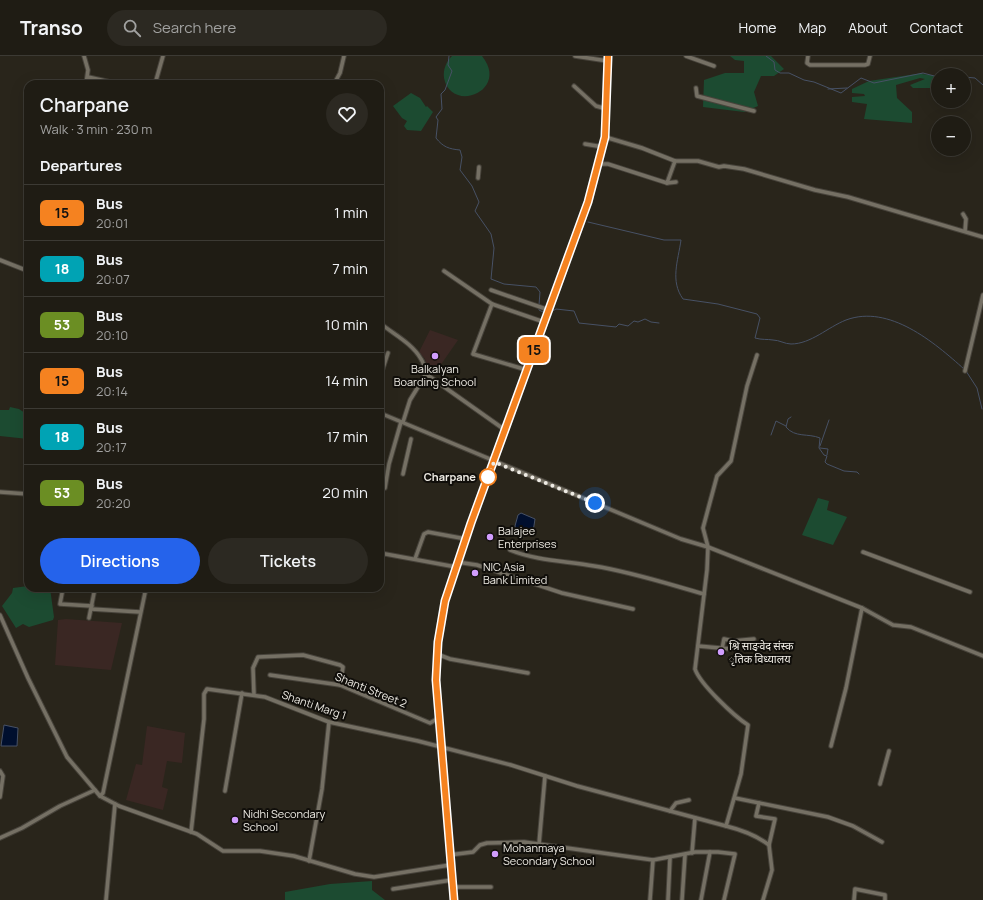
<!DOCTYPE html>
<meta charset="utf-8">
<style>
:root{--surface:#1f1c14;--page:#2c2922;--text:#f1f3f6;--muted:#a1a1a0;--line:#3c3a34;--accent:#2563eb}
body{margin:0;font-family:Manrope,"Noto Sans Devanagari",sans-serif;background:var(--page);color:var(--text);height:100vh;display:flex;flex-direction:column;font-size:15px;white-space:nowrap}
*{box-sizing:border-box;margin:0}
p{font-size:13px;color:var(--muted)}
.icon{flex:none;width:22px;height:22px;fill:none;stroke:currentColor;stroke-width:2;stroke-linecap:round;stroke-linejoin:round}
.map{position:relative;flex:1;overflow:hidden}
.panel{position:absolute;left:24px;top:24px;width:360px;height:512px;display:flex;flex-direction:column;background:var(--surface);border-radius:12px;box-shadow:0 4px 16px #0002,0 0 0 1px var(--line)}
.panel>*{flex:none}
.badge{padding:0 8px;border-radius:6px;font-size:14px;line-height:26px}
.controls{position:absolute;left:931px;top:12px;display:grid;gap:8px}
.controls a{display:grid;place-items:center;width:40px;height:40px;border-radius:50%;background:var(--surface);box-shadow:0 4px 16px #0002,0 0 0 1px var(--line);font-size:20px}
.you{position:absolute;width:20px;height:20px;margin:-10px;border:3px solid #fff;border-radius:50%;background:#1a73e8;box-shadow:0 0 0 6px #1a73e833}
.map>.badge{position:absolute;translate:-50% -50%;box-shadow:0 0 0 2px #fff}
h2{padding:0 16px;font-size:15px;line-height:36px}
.round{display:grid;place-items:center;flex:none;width:42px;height:42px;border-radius:21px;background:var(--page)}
.head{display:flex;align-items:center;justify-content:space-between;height:68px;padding:0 16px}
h1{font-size:19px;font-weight:600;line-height:30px}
.action{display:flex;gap:8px;margin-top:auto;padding:8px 16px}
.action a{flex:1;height:46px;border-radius:24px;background:var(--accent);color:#fff;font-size:16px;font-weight:600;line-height:46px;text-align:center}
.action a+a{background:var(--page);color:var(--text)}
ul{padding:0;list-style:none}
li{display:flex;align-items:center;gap:12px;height:56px;padding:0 16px;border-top:1px solid var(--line)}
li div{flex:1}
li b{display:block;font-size:15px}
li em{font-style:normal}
li .badge{min-width:44px;font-weight:700;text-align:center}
header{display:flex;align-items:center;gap:24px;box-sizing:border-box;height:56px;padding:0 20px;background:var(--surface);border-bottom:1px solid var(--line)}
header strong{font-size:19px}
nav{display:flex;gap:22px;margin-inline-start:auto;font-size:14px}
.search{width:280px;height:36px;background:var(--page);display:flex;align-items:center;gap:10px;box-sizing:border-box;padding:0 14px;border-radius:22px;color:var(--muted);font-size:15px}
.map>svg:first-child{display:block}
.industrial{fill:#3a2723}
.green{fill:#1c4b31}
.water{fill:#000f2e;stroke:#475165}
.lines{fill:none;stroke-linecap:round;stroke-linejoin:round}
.stream{stroke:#475165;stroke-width:1}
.minor-casing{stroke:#47433b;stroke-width:5.5}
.highway-casing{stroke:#47433b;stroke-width:8}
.minor{stroke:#757064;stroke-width:3.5}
.highway{stroke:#db829a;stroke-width:5.5}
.line-casing{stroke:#fff;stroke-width:9}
.line{stroke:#f58220;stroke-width:6}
.walk{stroke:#eeebe4;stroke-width:4;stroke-dasharray:0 7.2}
.poi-dot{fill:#d19dfe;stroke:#100e0a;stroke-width:1.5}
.stop-dot{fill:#fff;stroke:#f58220;stroke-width:2}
.labels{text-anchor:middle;stroke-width:4;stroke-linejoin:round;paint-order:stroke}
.poi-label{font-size:11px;fill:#eeebe4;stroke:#100e0a;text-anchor:start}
.stop-label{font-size:11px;font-weight:bold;fill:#eeebe4;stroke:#100e0a;text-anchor:end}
.street-label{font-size:11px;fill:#eeebe4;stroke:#100e0a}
</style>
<header>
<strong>Transo</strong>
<div class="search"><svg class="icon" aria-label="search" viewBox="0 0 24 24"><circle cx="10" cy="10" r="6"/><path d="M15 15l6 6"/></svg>Search here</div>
<nav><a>Home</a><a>Map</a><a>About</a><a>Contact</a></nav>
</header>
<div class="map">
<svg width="983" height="844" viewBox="0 0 983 844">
<rect width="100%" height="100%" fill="#29251b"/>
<g class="industrial">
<polygon points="430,274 458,284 433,320 428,314 425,303 419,296"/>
<polygon points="66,563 122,567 111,614 55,609 58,564"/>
<polygon points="147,670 185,677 182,707 167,705 162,731 168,733 163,754 126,744 136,708 142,709"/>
</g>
<g class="green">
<path d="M452 0H482C510 35 451 58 444 22 443 13 446 6 452 0Z"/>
<polygon points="730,0 771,0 784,13 774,20 761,20 754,36 758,50 744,56 703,51 704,24 725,17 744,17 744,5 735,4"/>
<polygon points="923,17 922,18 938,20 938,32 913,32 910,29 925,23 920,22 896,29 897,42 912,56 912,67 864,63 867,48 852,46 852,41 865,40 864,38 852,37 852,33 869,25"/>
<polygon points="411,37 420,42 426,51 427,50 433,56 421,75 407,74 404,70 407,65 402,62 393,50"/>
<polygon points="10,351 19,353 28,359 28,383 0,380 0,354 9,354"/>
<polygon points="818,442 829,445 827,454 847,461 833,489 802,479"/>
<polygon points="28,530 28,532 50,532 54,561 53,564 29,571 23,568 16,572 2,550 12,537 13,532"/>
<polygon points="372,825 372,834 385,844 285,844 285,836 330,828"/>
</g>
<g class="water">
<polygon points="521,457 535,463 533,476 523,481 521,477 516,474 515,470 518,459"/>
<polygon points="4,669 18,672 17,690 1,690"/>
</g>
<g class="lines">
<g class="stream">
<path d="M449 0 448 9 452 15 445 34 441 38 442 53 436 61 438 64 436 82C443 91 449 93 460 94L462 101 460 114 472 130 479 146 475 155 491 178 494 192 491 223 504 228 536 231 540 236 539 249"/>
<polyline points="766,0 774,6 775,14 780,17 789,17 804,24 814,26 841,37 861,22 874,27 923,17 938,21"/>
<polyline points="964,21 975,22 983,29"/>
<polyline points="828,33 847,32"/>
<path d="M588 166 664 184H681C678 205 670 225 683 243L718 248 757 258 760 262 755 282C762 284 767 283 773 284 779 284 785 288 791 288 811 288 828 271 846 264 889 248 934 286 964 313"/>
<polyline points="539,252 539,254 545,257"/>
<polyline points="551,256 556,253 574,255 579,267 616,271 619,268 628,270 634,265 638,266 645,263 651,266 659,267"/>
<polyline points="966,315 977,332 982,353"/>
<path d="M791 361 788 363 786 371C795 382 808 377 820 382L819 392 824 399 827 400 825 406 827 408 844 415 857 416 859 418"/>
<polyline points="771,379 776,365 786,370"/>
<polyline points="820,390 829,364"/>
<polyline points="820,392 828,393 827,399"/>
</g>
<g class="minor-casing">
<g id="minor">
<polyline points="84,0 88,14 86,28"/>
<polyline points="575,0 608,5"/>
<polyline points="686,0 714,10"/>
<polyline points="808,0 807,7 810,9 865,9 868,8 870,0"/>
<polyline points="88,21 119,28"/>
<polyline points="155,28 163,0"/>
<polyline points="334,28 340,17 344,0"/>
<polyline points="574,30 596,50 607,53"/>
<polyline points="696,32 697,40 754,55"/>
<polyline points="605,81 642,92 675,105 698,105 719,111 724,110 744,113 815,134 848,141 983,181"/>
<polyline points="585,88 603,91"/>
<polyline points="598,108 608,108 667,127 675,105"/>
<polyline points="478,122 479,111"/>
<polyline points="667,127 676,126"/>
<polyline points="963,158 966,163 965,175"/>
<polyline points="0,204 28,215"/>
<polyline points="444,215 492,248 544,266"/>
<polyline points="491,234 549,254"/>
<polyline points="492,248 473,298 527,314"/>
<path d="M380 267C393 278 412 287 421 303 424 307 425 313 426 318L505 374"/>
<polyline points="965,315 983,239"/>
<polyline points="380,321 388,297"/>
<polyline points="380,357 681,483 708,491 862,552 893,569 911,571 983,600"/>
<polyline points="403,366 410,344 426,318"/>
<polyline points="403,418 411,383"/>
<polyline points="385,432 389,408 401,366"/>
<polyline points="0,436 28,438"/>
<path d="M510 494C537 505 566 505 594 510 632 516 668 528 704 538"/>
<polyline points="863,496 970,536"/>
<polyline points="380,497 456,511"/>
<polyline points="415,503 424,478 428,476 466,483"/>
<polyline points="457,506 477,509 562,537 633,553"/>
<polyline points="63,532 60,548 92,550"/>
<polyline points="91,553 140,556"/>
<polyline points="0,559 28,622 67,701 100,740 119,750 197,778 223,795 260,795 294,800 355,818 374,821 450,809"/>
<polyline points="89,562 95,532"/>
<polyline points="698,590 731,593 733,585"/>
<polyline points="722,593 724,583 733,585 754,583"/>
<polyline points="437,598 450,603 528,617"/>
<polyline points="270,619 340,629 430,667 439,662"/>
<polyline points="254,639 253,612 258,601 303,599 340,609 343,611 340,629"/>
<polyline points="831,690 846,632 862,552"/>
<polyline points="0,715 3,720 0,741"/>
<polyline points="880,728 889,695"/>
<polyline points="225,735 242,637"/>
<polyline points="100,740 103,737 146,532"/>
<polyline points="735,742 828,761 853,770 882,786"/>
<polyline points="759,747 756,760 775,763 769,789"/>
<polyline points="670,755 676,747 689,744"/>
<path d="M726 770C742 774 756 779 769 789L772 814 763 844"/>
<path d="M191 776 204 663V638L207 633 265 641 329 666 418 685 511 709 577 730 726 770 741 718 748 669C734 660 700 628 695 613L707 514 708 491 703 472 717 420 731 405 747 330 757 299"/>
<polyline points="0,782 22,772 60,750 95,734"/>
<polyline points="539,788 545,720"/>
<polyline points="692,797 695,762"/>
<polyline points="449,799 473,796 480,789 487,787 524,786 653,804 695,796 718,796 735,798 724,844"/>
<polyline points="309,805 322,733 329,666"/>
<polyline points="452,831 491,831"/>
<polyline points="393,833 452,824"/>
<polyline points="106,844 115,748"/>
<polyline points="650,844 653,804"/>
<polyline points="668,844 670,802"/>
<polyline points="682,844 685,799"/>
<polyline points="701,844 710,796"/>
<polyline points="854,844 855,833 885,839 885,844"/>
</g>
</g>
<g class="highway-casing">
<polyline id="highway" points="454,844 436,624 438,586 445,545 471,467 588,147 605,81 608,0"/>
</g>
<use href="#minor" class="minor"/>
<use href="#highway" class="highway"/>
</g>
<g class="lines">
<g class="line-casing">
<polyline id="line" points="454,844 436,624 438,586 445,545 471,467 588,146 605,81 608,0"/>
</g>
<use href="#line" class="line"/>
<polyline class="walk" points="488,421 494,406 595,447"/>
</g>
<g class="poi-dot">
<circle cx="435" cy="300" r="4"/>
<circle cx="490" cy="481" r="4"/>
<circle cx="475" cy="517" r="4"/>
<circle cx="721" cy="596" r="4"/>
<circle cx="235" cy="764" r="4"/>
<circle cx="495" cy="798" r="4"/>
</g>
<circle class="stop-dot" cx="488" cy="421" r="8"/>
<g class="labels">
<g class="poi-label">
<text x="435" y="317" text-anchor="middle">Balkalyan<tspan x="435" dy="13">Boarding School</tspan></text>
<text x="498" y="479">Balajee<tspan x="498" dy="13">Enterprises</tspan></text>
<text x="483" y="515">NIC Asia<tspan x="483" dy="13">Bank Limited</tspan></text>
<text x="729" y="594">श्रि साङ्वेद संस्क<tspan x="729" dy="13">ृतिक विध्यालय</tspan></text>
<text x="243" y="762">Nidhi Secondary<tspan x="243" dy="13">School</tspan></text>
<text x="503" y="796">Mohanmaya<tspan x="503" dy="13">Secondary School</tspan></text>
</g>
<g class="stop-label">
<text x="476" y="425">Charpane</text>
</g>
<g class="street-label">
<text transform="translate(371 634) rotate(22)" y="4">Shanti Street 2</text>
<text transform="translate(314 649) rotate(19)" y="4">Shanti Marg 1</text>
</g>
</g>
</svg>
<div class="controls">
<a>+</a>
<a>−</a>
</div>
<div class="you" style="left:595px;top:447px"></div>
<b class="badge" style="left:534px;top:294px;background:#f58220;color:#111">15</b>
<section class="panel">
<div class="head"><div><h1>Charpane</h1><p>Walk · 3 min · 230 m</p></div><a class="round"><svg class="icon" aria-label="heart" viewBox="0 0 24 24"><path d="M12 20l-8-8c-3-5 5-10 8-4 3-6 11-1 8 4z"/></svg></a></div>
<h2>Departures</h2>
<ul>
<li><span class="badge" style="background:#f58220;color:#111">15</span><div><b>Bus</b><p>20:01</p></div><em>1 min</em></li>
<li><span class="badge" style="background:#00a3b4;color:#fff">18</span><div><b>Bus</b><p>20:07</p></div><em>7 min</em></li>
<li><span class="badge" style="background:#6b8e23;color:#fff">53</span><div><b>Bus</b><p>20:10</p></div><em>10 min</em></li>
<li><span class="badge" style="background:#f58220;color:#111">15</span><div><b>Bus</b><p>20:14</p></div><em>14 min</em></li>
<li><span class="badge" style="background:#00a3b4;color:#fff">18</span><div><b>Bus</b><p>20:17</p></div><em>17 min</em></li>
<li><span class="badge" style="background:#6b8e23;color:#fff">53</span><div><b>Bus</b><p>20:20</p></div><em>20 min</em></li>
</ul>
<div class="action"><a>Directions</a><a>Tickets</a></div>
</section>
</div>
